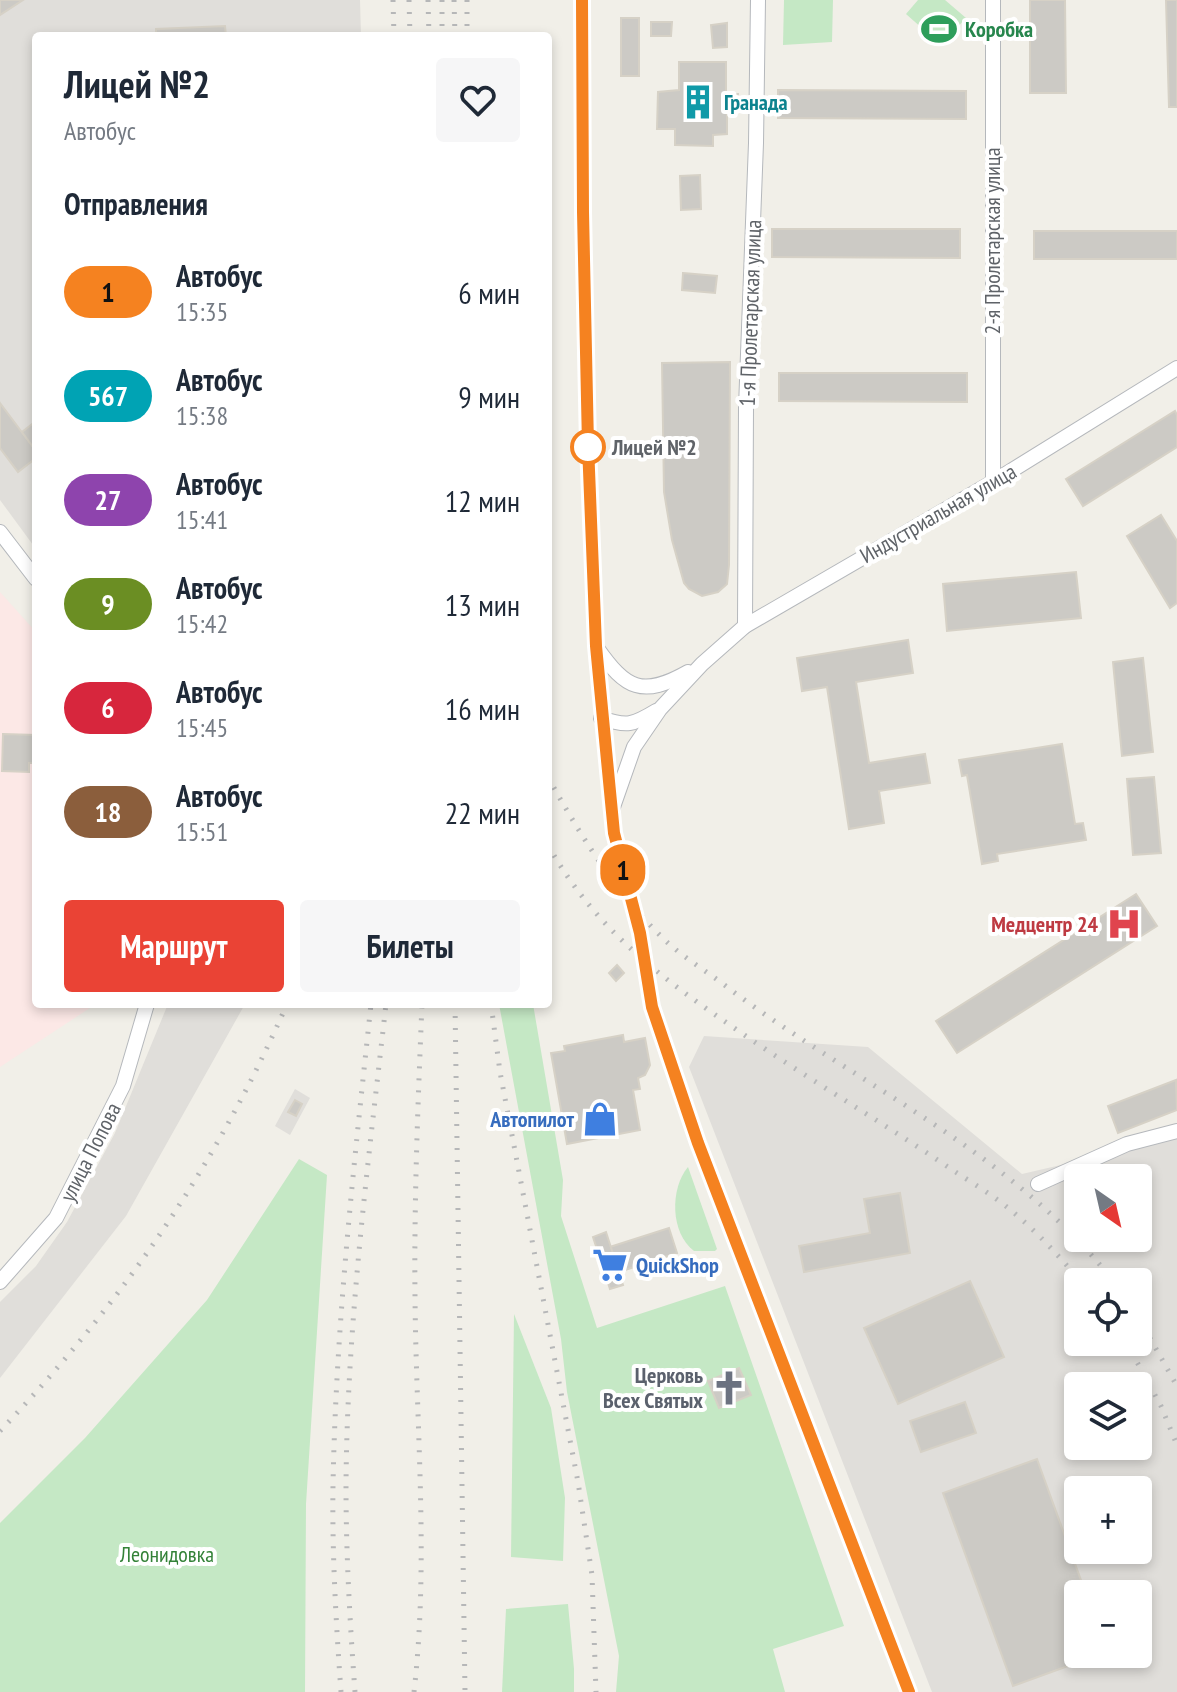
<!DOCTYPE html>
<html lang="ru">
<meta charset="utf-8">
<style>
:root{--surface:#fff;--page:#f6f6f7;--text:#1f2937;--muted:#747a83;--accent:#ea4335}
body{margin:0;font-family:"PT Sans Narrow",sans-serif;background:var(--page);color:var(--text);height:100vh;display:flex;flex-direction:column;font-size:30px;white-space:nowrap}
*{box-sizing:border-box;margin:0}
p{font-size:26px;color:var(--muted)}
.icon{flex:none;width:44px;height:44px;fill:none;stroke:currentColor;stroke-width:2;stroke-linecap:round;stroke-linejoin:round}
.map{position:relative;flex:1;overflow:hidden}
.drawer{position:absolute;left:32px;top:32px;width:520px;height:976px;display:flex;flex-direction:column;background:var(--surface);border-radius:8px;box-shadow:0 4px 12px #0003}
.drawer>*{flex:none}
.badge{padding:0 16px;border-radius:26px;font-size:28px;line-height:52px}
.needle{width:52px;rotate:146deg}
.tools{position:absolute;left:1064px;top:1164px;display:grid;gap:16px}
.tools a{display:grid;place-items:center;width:88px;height:88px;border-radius:8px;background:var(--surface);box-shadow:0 4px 12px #0003;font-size:40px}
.map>.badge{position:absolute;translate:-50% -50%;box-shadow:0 0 0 4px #fff}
h2{padding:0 32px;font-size:30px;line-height:72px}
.round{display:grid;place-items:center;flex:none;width:84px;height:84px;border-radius:8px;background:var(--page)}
.headline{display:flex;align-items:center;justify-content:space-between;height:136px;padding:0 32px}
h1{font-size:38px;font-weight:800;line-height:60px}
.primary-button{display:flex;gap:16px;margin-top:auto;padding:16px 32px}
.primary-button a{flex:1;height:92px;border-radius:8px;background:var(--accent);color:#fff;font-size:32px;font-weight:800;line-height:92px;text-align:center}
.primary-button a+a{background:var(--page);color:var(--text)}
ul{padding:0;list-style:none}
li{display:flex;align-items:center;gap:24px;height:104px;padding:0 32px}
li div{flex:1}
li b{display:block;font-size:30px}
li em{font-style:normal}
li .badge{min-width:88px;font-weight:700;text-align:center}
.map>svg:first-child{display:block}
.industrial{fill:#e0deda;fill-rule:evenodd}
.medical{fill:#fce8e6}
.green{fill:#c5e8c5;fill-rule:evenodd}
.building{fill:#cccac5;stroke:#d6d1c6;stroke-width:2}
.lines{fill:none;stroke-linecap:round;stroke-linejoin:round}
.minor-casing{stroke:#b5b8bc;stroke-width:16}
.minor{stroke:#fff;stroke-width:14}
.rail{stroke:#b6b7b8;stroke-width:5;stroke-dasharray:2 10;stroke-linecap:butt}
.line-casing{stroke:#fff;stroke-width:18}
.line{stroke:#f58220;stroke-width:12}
.stop-dot{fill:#fff;stroke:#f58220;stroke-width:4}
.labels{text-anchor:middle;stroke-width:8;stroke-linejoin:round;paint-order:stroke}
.leisure-label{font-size:22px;font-weight:bold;fill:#27864d;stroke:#fff;text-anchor:start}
.culture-label{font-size:22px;font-weight:bold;fill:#0d838f;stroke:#fff;text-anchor:start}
.street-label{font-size:22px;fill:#5f6368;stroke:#fff}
.stop-label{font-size:22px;font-weight:bold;fill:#5f6368;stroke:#fff;text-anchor:start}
.health-label{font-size:22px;font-weight:bold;fill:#be3a42;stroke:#fff;text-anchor:end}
.shop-label{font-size:22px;font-weight:bold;fill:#366cbe;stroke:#fff;text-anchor:end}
.worship-label{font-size:22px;font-weight:bold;fill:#5b616d;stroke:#fff;text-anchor:end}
.park-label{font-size:22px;fill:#348238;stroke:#fff}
</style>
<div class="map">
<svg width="1177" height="1692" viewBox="0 0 1177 1692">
<rect width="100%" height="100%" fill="#f1efe8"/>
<g class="industrial">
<polygon points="0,0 360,0 361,36 36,36 36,549 0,500"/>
<polygon points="168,1004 245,1004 126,1216 0,1378 0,1302 36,1266 67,1222 115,1133"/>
<path d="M704 1036 868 1047 1022 1174 1177 1138V1692H932L689 1067ZM1078 1178H1138V1238H1078ZM1078 1282H1138V1342H1078ZM1078 1386H1138V1446H1078ZM1078 1490H1138V1550H1078ZM1078 1594H1138V1654H1078Z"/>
<polygon points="295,1089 310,1098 290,1135 275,1126"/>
</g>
<polygon class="medical" points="0,592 36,632 36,1004 96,1004 0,1067"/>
<g class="green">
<polygon points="784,0 833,0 832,42 783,45"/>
<polygon points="918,0 945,0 966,18 941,45 906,14"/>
<path d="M499 1004H533L563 1180 561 1216 597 1328 725 1286 844 1626 773 1649 785 1692H616L619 1656 567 1392 561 1339ZM739 1368 750 1395 719 1407 708 1381Z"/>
<polygon points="299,1159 327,1175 306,1504 305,1692 0,1692 0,1523 85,1438 207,1300"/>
<path d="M688 1167 717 1249 715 1251H694C670 1233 670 1188 688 1167Z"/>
<polygon points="514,1314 551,1408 565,1498 563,1561 511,1557"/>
<polygon points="568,1604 574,1669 574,1692 502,1692 506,1609"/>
</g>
<g class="building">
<polygon points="0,0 23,0 0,15"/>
<polygon points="1030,0 1065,0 1066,93 1030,93"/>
<polygon points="1166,0 1177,0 1177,107 1169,107"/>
<rect x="621" y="18" width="18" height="58"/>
<polygon points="651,22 672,22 671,36 651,36"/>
<polygon points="727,23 727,47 713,48 711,25"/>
<polygon points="225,26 226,36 156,36 156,29"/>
<polygon points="679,62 726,62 726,94 738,94 738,111 727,111 727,134 713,135 713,146 675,145 675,129 657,129 658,92 679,90"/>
<polygon points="778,90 966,91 966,119 778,118"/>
<polygon points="700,175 701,209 681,210 680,176"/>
<polygon points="772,229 960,229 960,258 772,257"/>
<rect x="1034" y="231" width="143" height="28"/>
<polygon points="683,273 717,276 715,293 682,290"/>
<polygon points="730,362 729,565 727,584 718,592 702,596 689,589 684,583 672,540 664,492 662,363"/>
<polygon points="779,373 967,373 967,402 779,401"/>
<polygon points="0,403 36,451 36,458 18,472 0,448"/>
<polygon points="1175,411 1177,415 1177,447 1083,506 1066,479"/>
<polygon points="36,421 36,451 22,432"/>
<polygon points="1161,515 1177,541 1177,603 1170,608 1127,536"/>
<polygon points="1076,572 1081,618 947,631 943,584"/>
<polygon points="908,640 913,673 856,682 869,763 925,754 930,783 879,791 884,823 849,829 827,687 802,691 797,658"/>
<polygon points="1143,658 1153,752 1122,756 1113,662"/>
<polygon points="3,734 36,735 36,763 29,763 29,772 2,771"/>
<polygon points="1062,744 1075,824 1083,823 1086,840 997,854 998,861 982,864 967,775 962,776 959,760"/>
<polygon points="1154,777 1161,853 1133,855 1127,779"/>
<polygon points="1136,894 1157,926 957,1053 936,1021"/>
<polygon points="617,965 624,973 616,981 609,973"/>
<polygon points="623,1035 624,1042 645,1038 650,1065 645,1075 638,1078 640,1089 633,1090 640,1130 567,1144 551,1053 565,1051 564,1046"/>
<polygon points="1176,1080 1177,1110 1118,1133 1108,1106"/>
<polygon points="295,1100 302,1104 296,1116 288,1112"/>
<polygon points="900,1193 910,1253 804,1272 799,1246 870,1233 864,1199"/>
<polygon points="669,1228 677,1253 619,1272 610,1247"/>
<polygon points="606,1232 623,1285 610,1289 593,1237"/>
<polygon points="970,1281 1004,1357 898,1404 864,1328"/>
<polygon points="739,1368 751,1395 719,1408 708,1381"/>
<polygon points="965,1402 976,1433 921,1452 910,1421"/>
<polygon points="1037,1459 1086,1594 1078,1594 1078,1654 1101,1654 1013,1686 943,1493"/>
</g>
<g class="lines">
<g class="minor-casing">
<g id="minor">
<polyline points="582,0 583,212 588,445 596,646 614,833 640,933 652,1007 698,1143 909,1692"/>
<polyline points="993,482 993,0"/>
<polyline points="0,532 36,579"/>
<polyline points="745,626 746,407 756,143 758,0"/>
<path d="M597 648C626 689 642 698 688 672"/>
<path d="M601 718C627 727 633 725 656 711"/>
<polyline points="613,807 634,747 660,709 702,664 745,626 993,482 1177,368"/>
<polyline points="1038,1184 1127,1144 1177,1131"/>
<polyline points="0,1282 56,1218 123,1086 147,1004"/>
</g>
</g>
<use href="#minor" class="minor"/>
<g class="rail">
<polyline points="393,0 394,36"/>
<polyline points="409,0 410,36"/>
<polyline points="428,0 429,36"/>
<polyline points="442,0 442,36"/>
<polyline points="454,0 455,36"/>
<polyline points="467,0 467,36"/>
<path d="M548 777C581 837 618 896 668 943 687 960 711 974 731 990 861 1087 1012 1152 1114 1282"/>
<path d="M548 845C596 931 664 980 743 1034 810 1080 880 1121 948 1167 969 1181 993 1195 1013 1212 1038 1233 1060 1257 1081 1282"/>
<polyline points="455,1004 465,1692"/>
<polyline points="491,1004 500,1072 578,1482 592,1575 596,1692"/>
<polyline points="1138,1317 1177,1386"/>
<polyline points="1126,1342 1161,1406 1177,1445"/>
<path d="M0 1431C122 1303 216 1166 287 1004"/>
<path d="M341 1692C336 1623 332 1554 333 1485 336 1324 354 1164 371 1004"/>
<path d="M355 1692C350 1624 346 1555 346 1486 347 1325 368 1164 386 1004"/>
<path d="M414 1692C429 1561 416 1428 415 1296 414 1199 418 1101 422 1004"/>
</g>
</g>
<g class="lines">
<g class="line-casing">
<polyline id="line" points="582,0 583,212 588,445 596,646 614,833 640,933 652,1007 698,1143 909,1692"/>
</g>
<use href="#line" class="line"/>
</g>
<defs>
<g id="stadium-bare" transform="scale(2.76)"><path d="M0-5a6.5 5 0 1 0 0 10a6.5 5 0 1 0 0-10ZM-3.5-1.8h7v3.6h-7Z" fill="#2e9e5b" stroke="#fff" stroke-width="2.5" paint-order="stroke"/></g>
<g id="building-bare" transform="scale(2.76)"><path d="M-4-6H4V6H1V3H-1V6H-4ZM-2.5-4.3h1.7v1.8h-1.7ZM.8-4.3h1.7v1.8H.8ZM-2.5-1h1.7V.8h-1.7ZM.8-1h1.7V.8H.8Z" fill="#0f9aa8" stroke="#fff" stroke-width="2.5" paint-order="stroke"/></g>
<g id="hospital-bare" transform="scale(2.76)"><path d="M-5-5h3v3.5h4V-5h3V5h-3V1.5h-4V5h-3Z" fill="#e0444e" stroke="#fff" stroke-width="2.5" paint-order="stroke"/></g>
<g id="shop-bare" transform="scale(2.76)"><path d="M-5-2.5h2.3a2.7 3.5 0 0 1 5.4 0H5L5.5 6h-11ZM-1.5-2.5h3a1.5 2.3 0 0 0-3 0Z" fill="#3f7fe0" stroke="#fff" stroke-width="2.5" paint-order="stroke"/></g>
<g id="supermarket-bare" transform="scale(2.76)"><path d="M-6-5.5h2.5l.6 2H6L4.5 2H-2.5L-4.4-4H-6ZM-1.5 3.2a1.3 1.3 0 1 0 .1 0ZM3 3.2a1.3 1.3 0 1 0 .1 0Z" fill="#3f7fe0" stroke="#fff" stroke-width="2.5" paint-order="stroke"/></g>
<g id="church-bare" transform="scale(2.76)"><path d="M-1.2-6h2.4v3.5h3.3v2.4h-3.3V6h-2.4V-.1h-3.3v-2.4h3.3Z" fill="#6b7280" stroke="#fff" stroke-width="2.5" paint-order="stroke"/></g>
</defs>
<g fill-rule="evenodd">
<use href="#stadium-bare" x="939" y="29"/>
<use href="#building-bare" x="698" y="102"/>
<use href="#hospital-bare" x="1124" y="924"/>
<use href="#shop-bare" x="600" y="1119"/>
<use href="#supermarket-bare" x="610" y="1265"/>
<use href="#church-bare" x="729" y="1388"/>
</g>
<circle class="stop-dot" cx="588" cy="447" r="16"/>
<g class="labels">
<g class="leisure-label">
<text x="965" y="37">Коробка</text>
</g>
<g class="culture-label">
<text x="724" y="110">Гранада</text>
</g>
<g class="street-label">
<text transform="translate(992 241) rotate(-90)" y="8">2-я Пролетарская улица</text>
<text transform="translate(750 313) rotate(-88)" y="8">1-я Пролетарская улица</text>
<text transform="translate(938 513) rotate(-30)" y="8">Индустриальная улица</text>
<text transform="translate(90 1152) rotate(-63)" y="8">улица Попова</text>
</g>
<g class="stop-label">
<text x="612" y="455">Лицей №2</text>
</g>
<g class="health-label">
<text x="1098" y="932">Медцентр 24</text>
</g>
<g class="shop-label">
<text x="574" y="1127">Автопилот</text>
<text x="636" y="1273" text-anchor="start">QuickShop</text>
</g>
<g class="worship-label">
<text x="703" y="1383">Церковь<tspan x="703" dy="25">Всех Святых</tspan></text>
</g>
<g class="park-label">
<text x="167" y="1562">Леонидовка</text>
</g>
</g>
</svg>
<div class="tools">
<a><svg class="needle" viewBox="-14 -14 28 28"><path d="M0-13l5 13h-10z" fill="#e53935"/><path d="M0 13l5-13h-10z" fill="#747a83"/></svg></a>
<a><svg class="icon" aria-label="locate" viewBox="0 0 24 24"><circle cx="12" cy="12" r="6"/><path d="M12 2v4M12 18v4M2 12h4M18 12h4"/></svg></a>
<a><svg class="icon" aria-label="layers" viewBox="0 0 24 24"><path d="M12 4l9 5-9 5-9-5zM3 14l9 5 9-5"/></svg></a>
<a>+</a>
<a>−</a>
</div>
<b class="badge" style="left:623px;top:870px;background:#f58220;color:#111">1</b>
<section class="drawer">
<div class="headline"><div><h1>Лицей №2</h1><p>Автобус</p></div><a class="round"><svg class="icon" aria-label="heart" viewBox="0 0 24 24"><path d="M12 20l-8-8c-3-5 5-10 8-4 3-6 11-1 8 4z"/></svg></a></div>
<h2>Отправления</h2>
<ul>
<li><span class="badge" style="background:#f58220;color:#111">1</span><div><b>Автобус</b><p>15:35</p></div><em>6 мин</em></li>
<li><span class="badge" style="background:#00a3b4;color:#fff">567</span><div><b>Автобус</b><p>15:38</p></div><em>9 мин</em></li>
<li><span class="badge" style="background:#8e44ad;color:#fff">27</span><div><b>Автобус</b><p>15:41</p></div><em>12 мин</em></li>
<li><span class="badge" style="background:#6b8e23;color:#fff">9</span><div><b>Автобус</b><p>15:42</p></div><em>13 мин</em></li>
<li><span class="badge" style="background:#d7263d;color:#fff">6</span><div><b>Автобус</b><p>15:45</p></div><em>16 мин</em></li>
<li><span class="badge" style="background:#8b5e3c;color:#fff">18</span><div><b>Автобус</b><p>15:51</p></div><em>22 мин</em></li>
</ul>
<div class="primary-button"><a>Маршрут</a><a>Билеты</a></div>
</section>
</div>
